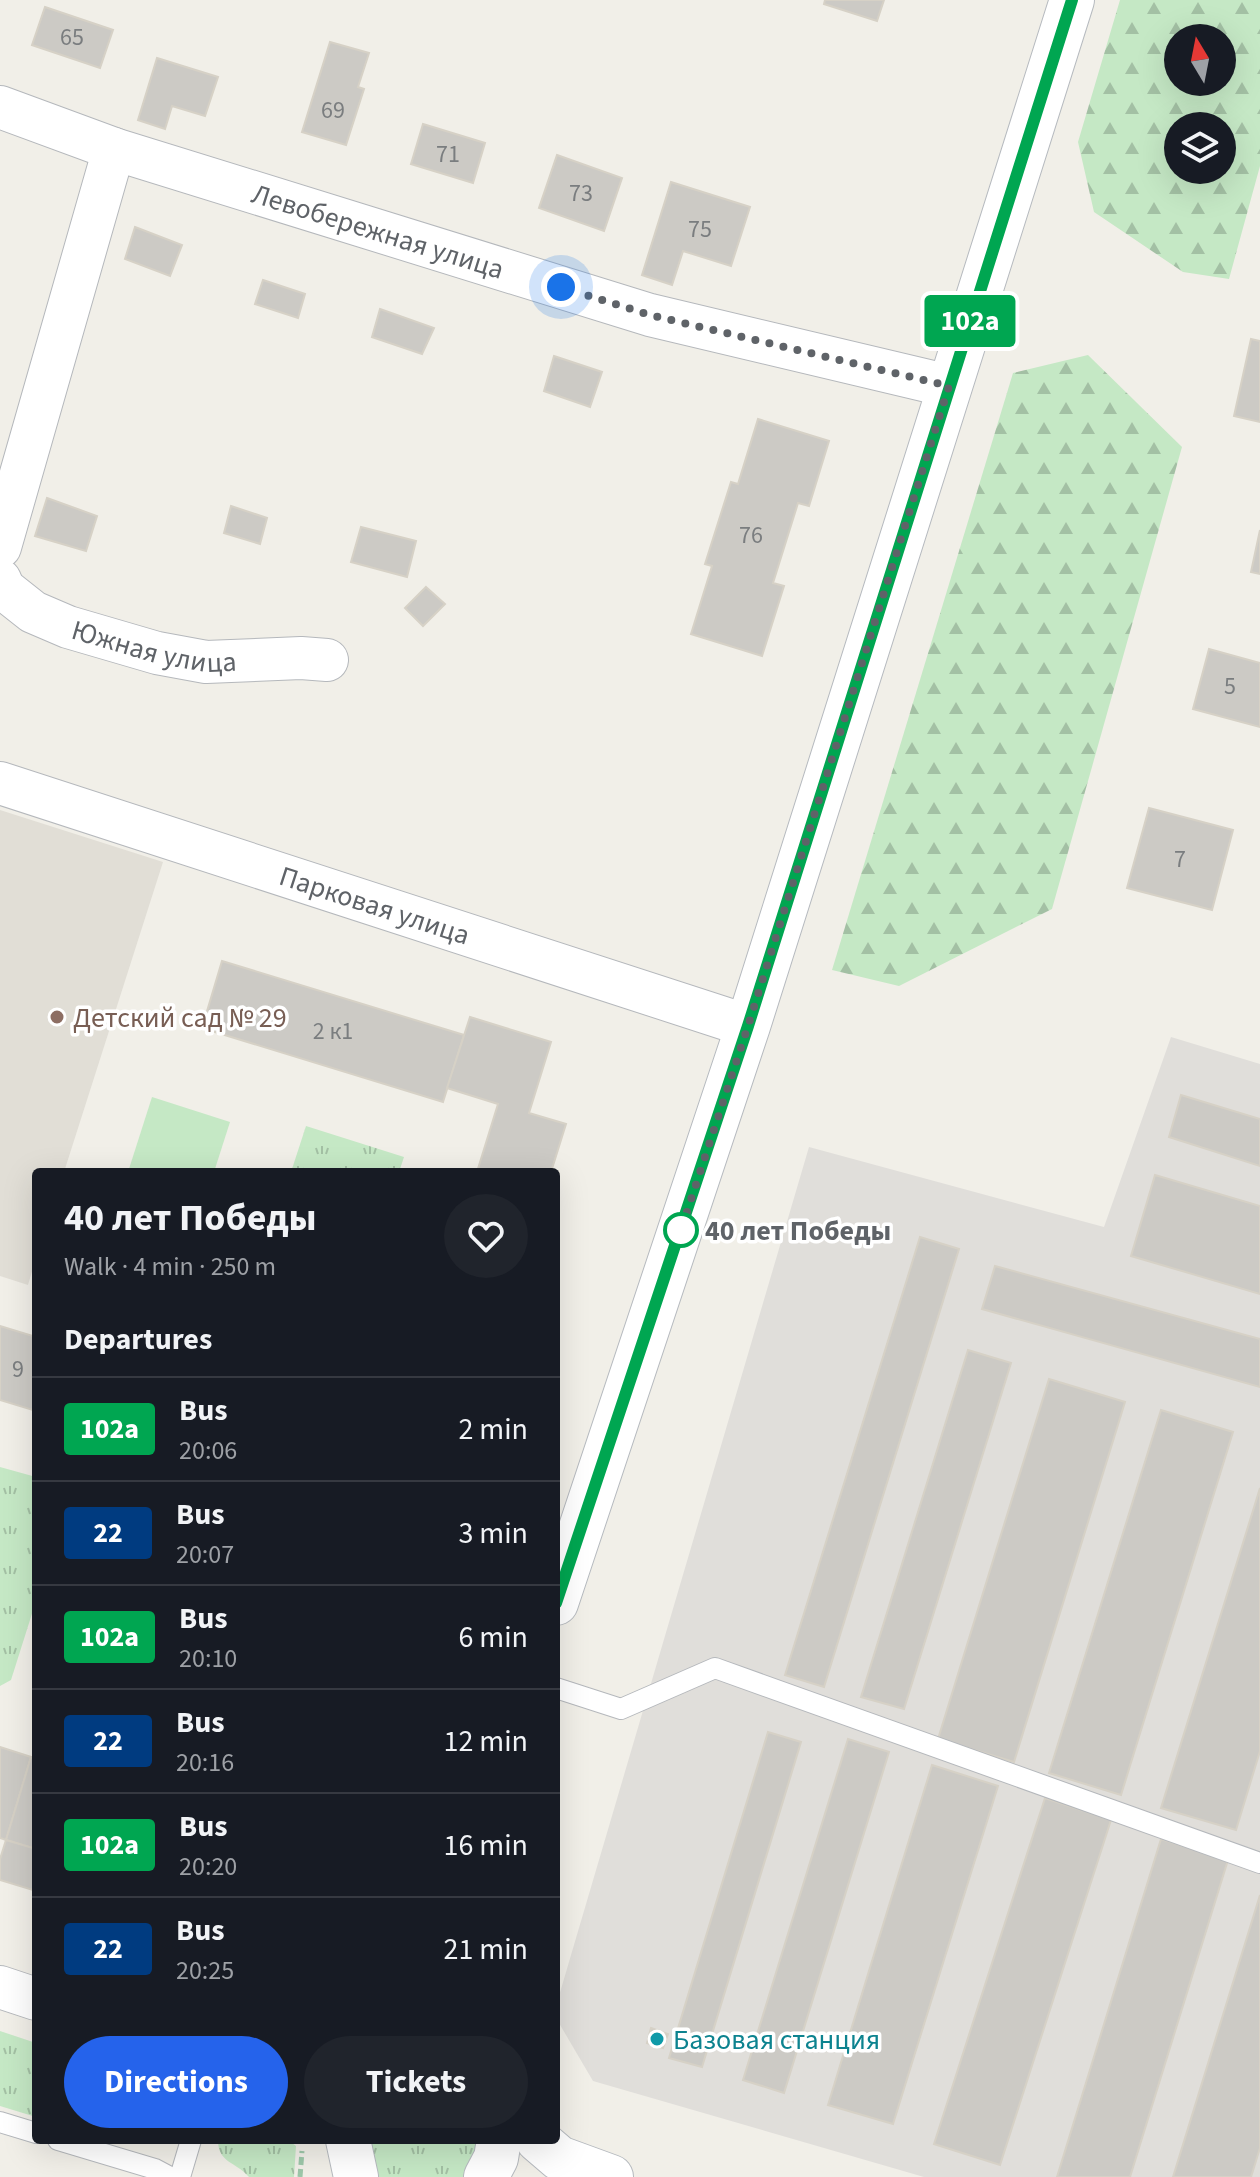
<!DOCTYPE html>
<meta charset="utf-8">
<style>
:root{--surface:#171b24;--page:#20242c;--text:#f1f3f6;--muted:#9ea1a6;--line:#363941;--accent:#2563eb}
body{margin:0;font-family:"Source Sans 3",sans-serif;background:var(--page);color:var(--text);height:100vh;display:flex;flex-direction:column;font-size:30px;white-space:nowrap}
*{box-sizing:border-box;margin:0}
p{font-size:26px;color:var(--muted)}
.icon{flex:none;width:44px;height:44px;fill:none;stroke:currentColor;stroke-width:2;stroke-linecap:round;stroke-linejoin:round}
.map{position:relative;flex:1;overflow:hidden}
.side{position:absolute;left:32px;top:1168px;width:528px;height:976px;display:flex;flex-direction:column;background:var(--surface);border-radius:8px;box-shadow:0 8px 32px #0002}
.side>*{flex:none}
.badge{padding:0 16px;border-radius:6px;font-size:28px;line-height:52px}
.needle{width:52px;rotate:350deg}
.fabs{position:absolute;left:1164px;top:24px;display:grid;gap:16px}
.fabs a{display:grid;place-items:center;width:72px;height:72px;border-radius:50%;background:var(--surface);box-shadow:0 8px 32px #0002;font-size:40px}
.you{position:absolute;width:40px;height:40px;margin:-20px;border:6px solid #fff;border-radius:50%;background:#1a73e8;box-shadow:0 0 0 12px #1a73e833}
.map>.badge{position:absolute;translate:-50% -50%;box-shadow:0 0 0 4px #fff}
h2{padding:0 32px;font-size:30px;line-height:72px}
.round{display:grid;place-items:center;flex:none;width:84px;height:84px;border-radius:42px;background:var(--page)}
.summary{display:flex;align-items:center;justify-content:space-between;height:136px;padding:0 32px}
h1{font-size:38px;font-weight:700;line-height:60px}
.primary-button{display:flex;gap:16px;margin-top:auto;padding:16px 32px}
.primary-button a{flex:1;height:92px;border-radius:48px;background:var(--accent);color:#fff;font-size:32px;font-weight:700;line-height:92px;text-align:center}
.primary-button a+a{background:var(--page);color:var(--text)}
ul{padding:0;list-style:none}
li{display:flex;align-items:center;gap:24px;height:104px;padding:0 32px;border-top:2px solid var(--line)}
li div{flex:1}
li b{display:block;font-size:30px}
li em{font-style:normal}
li .badge{min-width:88px;font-weight:700;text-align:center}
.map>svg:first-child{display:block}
.industrial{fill:#e0deda}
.education{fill:#e1ded6}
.grass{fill:url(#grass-tufts)}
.forest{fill:url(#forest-firs);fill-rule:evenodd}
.pitch{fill:#c5e8c5}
.building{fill:#cccac5;stroke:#d6d1c6;stroke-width:2}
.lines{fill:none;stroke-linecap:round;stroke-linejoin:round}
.service-casing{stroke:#b5b8bc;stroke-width:22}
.minor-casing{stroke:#b5b8bc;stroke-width:44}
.secondary-casing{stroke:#b6babf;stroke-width:46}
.path{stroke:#9cc7a9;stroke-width:5;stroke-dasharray:8 4;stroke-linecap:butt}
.service{stroke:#fff;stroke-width:20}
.minor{stroke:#fff;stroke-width:42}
.secondary{stroke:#fff;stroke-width:44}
.line-casing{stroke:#fff;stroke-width:18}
.line{stroke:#00a651;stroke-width:12}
.walk{stroke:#5f6368;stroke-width:8;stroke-dasharray:0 14.4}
.education-dot{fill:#8d6e63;stroke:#fff;stroke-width:3}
.stop-dot{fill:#fff;stroke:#00a651;stroke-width:4}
.culture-dot{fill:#0f9aa8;stroke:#fff;stroke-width:3}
.labels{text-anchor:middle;stroke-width:7;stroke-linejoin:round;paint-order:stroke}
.number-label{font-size:24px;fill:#7a7d7f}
.street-label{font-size:28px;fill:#5f6368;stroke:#fff}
.education-label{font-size:28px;fill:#785e54;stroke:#fff;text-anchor:start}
.stop-label{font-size:28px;font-weight:bold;fill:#5f6368;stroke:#fff;text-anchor:start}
.culture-label{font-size:28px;fill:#0d838f;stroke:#fff;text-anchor:start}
</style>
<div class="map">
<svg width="1260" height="2177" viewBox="0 0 1260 2177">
<defs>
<pattern id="grass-tufts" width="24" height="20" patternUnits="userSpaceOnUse" patternTransform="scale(2)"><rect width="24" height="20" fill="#c5e8c5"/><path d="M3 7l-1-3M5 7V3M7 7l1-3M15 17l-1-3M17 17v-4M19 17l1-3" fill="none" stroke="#a3c0a4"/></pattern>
<pattern id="forest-firs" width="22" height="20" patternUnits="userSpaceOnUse" patternTransform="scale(2)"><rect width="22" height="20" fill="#c5e8c5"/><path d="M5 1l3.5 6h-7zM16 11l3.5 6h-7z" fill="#a3c0a4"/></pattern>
</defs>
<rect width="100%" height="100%" fill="#f1efe8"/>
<polygon class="industrial" points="1171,1037 1260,1064 1260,2177 924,2177 593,2081 556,2018 556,2006 809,1147 1104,1227"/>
<polygon class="education" points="0,810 163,862 64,1172 36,1172 36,1258 28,1285 0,1276"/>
<g class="grass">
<polygon points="306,1126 404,1157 399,1172 291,1172"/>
<polygon points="0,1467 36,1477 36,1601 11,1680 0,1686"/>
<polygon points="0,2031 36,2043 36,2117 0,2106"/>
<path d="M218 2140H288L296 2146 294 2177H249C235 2161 218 2163 218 2140Z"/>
<polygon points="366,2140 484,2140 470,2177 379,2177 370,2162"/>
</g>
<g class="forest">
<path d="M1120 0H1260V166L1229 279 1183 272 1094 212 1078 142ZM1178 38H1222V82H1178ZM1178 126H1222V170H1178Z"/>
<polygon points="1088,355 1182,447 1052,909 899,986 832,970 1013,373"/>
</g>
<polygon class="pitch" points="152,1097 230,1122 214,1172 128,1172"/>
<g class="building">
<polygon points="825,0 884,0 877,21 824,4"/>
<polygon points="45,7 113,30 100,68 32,45"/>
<polygon points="330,42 369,53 358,87 364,89 346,145 302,132"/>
<polygon points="157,58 218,77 205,116 172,106 165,129 138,120"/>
<polygon points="423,124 485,143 473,183 411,164"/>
<polygon points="557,155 622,178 604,231 539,208"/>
<polygon points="671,182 750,207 731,266 683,251 672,285 642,275"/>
<polygon points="135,227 182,245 170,276 125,259"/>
<polygon points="263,280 305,294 298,318 255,304"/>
<polygon points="380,309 434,328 422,354 372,337"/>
<polygon points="1251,339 1260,341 1260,422 1234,416"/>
<polygon points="554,356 602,372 590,407 544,391"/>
<polygon points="758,419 829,441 809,506 798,503 773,583 784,586 762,656 691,634 712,566 705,564 731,482 738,484"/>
<polygon points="47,498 97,516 86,551 35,536"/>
<polygon points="231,506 267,518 260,544 224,533"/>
<polygon points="361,527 416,541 407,577 351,562"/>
<polygon points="1260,530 1260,574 1251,572"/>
<polygon points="426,587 445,604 423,626 405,608"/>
<polygon points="1209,649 1260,663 1260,727 1193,709"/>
<polygon points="1149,808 1233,830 1212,910 1127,888"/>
<polygon points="222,961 464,1035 443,1102 202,1028"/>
<polygon points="470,1017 551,1042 529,1113 566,1124 551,1172 477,1172 498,1104 447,1088"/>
<polygon points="1181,1095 1260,1119 1260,1166 1169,1137"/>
<polygon points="1155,1175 1260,1206 1260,1294 1131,1256"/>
<polygon points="920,1237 959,1249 824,1687 785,1675"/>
<polygon points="995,1266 1260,1339 1260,1387 982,1309"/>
<polygon points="0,1326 36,1337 36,1411 0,1400"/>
<polygon points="968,1350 1011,1363 904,1709 861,1697"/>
<polygon points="1049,1379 1125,1402 1014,1762 938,1739"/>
<polygon points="1161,1410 1233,1432 1121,1795 1049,1773"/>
<polygon points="1260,1488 1260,1751 1236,1830 1161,1808"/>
<polygon points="768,1732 801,1742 702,2067 669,2058"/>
<polygon points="848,1739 889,1752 784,2093 743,2080"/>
<polygon points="0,1747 31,1757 6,1840 0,1838"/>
<polygon points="31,1757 36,1759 36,1849 6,1840"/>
<polygon points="932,1765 998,1786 893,2124 828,2105"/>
<polygon points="1045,1798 1111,1820 1000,2165 934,2144"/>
<polygon points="1161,1839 1228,1860 1130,2177 1057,2177"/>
<polygon points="6,1840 36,1849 36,1891 0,1880 0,1859"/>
<polygon points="1260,1895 1260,2148 1251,2177 1173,2177"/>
<polygon points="651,2028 668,2034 663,2048 647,2043"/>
</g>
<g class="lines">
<g class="service-casing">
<g id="service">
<polyline points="556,1688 621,1709 715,1668 1260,1863"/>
<polyline points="0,2122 36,2133"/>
<polyline points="58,2140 155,2169 170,2177"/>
<polyline points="180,2177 191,2140"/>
</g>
</g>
<g class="minor-casing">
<g id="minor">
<path id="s1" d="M0 107 114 149 650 315 949 386"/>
<polyline points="0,547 114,149"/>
<path id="s2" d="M0 580 4 589 33 612 68 627 157 653 206 662 301 658 327 660"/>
<path id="s3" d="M0 783 748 1026"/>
<polyline points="0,1987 36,1999"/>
</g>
</g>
<g class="secondary-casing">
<g id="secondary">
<polyline points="556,1603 748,1026 1072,0"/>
<polyline points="348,2140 356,2177"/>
<polyline points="538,2140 559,2158 611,2177"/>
<polyline points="486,2177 496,2158 499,2140"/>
</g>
</g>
<polyline class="path" points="300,2177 302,2151"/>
<use href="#service" class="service"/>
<use href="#minor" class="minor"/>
<use href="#secondary" class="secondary"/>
</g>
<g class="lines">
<g class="line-casing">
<polyline id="line" points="556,1603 748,1026 1072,0"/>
</g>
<use href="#line" class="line"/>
<polyline class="walk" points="561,287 650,315 949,386 748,1026 681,1230"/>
</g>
<circle class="education-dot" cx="57" cy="1017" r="8"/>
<circle class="stop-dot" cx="681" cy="1230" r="16"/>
<circle class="culture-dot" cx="657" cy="2039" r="8"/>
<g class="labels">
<g class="number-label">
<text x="72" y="45">65</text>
<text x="333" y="118">69</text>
<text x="448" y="162">71</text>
<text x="581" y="201">73</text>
<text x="700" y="237">75</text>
<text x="751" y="543">76</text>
<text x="1230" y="694">5</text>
<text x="1180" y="867">7</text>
<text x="333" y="1039">2 к1</text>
<text x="18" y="1377">9</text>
</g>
<g class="street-label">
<text dy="10" stroke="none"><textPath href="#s1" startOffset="398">Левобережная улица</textPath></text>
<text dy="10" stroke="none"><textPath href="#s2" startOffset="174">Южная улица</textPath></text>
<text dy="10" stroke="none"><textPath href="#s3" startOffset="394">Парковая улица</textPath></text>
</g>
<g class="education-label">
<text x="73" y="1027">Детский сад № 29</text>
</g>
<g class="stop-label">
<text x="705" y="1240">40 лет Победы</text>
</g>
<g class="culture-label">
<text x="673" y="2049">Базовая станция</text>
</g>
</g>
</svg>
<div class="fabs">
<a><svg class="needle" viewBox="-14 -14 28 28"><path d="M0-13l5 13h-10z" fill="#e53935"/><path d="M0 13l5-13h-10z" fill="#9ea1a6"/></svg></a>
<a><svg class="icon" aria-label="layers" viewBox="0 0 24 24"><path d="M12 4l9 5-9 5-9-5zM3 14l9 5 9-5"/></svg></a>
</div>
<div class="you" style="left:561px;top:287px"></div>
<b class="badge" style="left:970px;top:321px;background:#00a651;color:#fff">102а</b>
<section class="side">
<div class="summary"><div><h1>40 лет Победы</h1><p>Walk · 4 min · 250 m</p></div><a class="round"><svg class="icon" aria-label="heart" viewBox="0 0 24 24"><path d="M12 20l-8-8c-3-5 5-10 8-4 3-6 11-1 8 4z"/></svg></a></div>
<h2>Departures</h2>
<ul>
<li><span class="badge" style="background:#00a651;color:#fff">102а</span><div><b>Bus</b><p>20:06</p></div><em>2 min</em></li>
<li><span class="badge" style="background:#003b80;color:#fff">22</span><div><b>Bus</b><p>20:07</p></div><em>3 min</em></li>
<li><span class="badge" style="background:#00a651;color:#fff">102а</span><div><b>Bus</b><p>20:10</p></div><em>6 min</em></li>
<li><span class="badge" style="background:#003b80;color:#fff">22</span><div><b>Bus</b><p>20:16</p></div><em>12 min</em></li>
<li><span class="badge" style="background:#00a651;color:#fff">102а</span><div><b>Bus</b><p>20:20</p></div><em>16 min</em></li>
<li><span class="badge" style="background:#003b80;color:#fff">22</span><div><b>Bus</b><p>20:25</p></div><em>21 min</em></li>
</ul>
<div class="primary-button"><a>Directions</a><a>Tickets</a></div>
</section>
</div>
